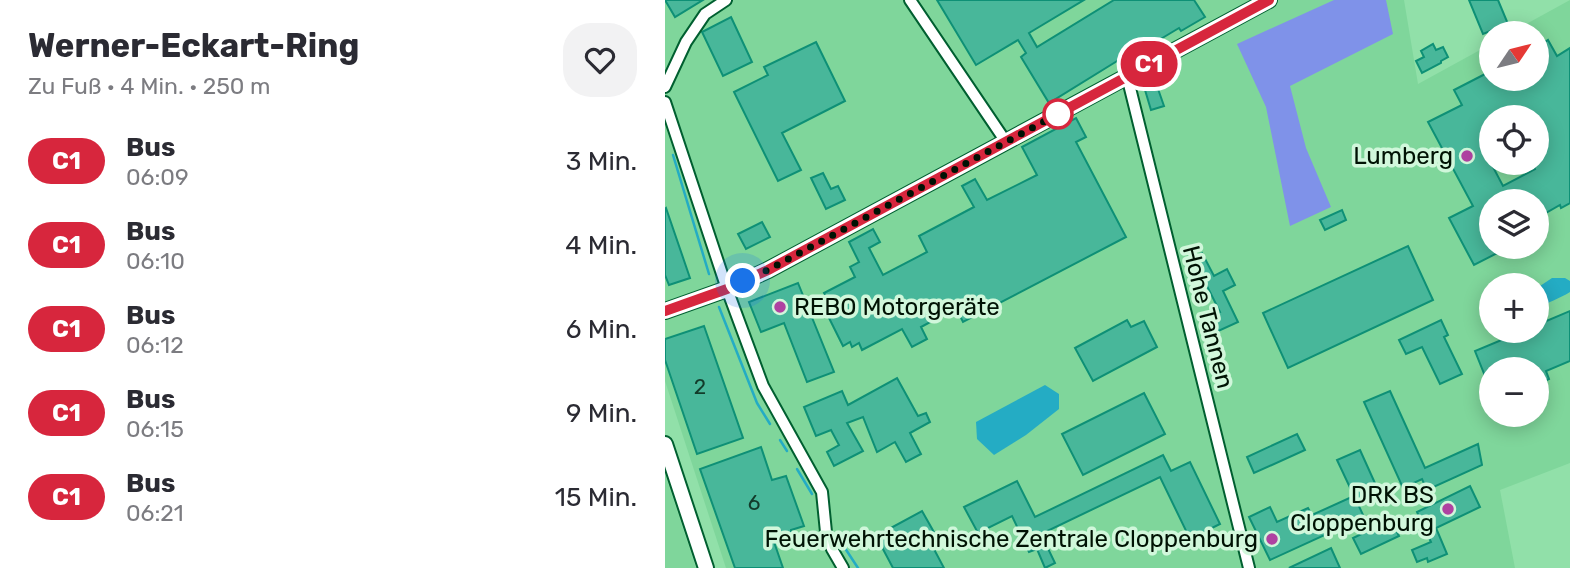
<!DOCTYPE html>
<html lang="de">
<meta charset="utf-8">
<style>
:root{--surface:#fff;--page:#f2f2f3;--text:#2b2b33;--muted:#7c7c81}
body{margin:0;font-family:Rubik,sans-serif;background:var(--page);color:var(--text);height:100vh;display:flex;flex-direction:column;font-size:26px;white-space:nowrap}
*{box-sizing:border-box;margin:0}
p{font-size:23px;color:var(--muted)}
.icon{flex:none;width:38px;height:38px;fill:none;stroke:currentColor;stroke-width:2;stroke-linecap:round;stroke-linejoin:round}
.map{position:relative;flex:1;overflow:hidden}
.panel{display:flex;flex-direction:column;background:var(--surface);width:665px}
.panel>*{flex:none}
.badge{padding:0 14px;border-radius:23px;font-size:24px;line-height:46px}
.needle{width:46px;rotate:55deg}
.buttons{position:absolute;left:814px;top:21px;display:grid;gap:14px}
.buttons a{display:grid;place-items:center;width:70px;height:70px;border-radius:50%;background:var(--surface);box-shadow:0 4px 18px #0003;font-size:35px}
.you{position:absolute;width:35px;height:35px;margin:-18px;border:5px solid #fff;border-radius:50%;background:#1a73e8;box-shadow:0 0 0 10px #1a73e833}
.map>.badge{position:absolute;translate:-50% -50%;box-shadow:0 0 0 4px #fff}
.round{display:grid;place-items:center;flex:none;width:74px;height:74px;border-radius:28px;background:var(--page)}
.overview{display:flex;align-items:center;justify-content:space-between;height:119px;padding:0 28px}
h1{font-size:33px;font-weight:700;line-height:52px}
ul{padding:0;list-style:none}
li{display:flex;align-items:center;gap:21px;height:84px;padding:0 28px}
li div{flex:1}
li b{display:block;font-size:26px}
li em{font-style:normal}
li .badge{min-width:77px;font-weight:700;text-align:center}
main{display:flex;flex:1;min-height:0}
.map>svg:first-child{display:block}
.built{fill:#7fd69b;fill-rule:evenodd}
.green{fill:#7f92e9}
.water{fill:#24acc4}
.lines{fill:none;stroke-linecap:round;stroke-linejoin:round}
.stream{stroke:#24acc4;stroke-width:2.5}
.building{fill:#48b79a;stroke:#0e9076;stroke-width:2;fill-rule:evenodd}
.street-casing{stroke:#005f30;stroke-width:14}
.secondary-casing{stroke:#005f30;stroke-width:18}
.street{stroke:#fff;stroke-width:10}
.secondary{stroke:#fff;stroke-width:14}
.line-casing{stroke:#fff;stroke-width:16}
.line{stroke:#d7263d;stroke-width:10}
.walk{stroke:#001204;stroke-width:7;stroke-dasharray:0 12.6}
.stop-dot{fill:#fff;stroke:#d7263d;stroke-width:3.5}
.poi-dot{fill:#af42a1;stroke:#d1f7db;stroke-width:2.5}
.labels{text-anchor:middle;stroke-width:7;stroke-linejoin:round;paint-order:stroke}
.number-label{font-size:21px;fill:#123b2a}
.poi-label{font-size:24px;fill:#001204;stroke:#d1f7db;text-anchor:end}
.street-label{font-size:24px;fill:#001204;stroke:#d1f7db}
</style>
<main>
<section class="panel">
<div class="overview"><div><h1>Werner-Eckart-Ring</h1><p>Zu Fuß · 4 Min. · 250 m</p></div><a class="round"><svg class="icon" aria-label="heart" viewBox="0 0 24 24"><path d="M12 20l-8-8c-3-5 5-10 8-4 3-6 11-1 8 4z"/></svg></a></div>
<ul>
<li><span class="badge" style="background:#d7263d;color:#fff">C1</span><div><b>Bus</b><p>06:09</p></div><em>3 Min.</em></li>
<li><span class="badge" style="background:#d7263d;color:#fff">C1</span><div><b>Bus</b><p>06:10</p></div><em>4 Min.</em></li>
<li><span class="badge" style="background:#d7263d;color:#fff">C1</span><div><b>Bus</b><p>06:12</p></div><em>6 Min.</em></li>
<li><span class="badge" style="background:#d7263d;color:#fff">C1</span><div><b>Bus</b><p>06:15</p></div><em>9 Min.</em></li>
<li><span class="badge" style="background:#d7263d;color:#fff">C1</span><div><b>Bus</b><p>06:21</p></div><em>15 Min.</em></li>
</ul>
</section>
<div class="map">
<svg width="905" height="568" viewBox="0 0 905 568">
<rect width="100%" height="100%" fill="#91e0a9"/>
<g class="built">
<path d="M0 0H739L753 84 826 44V79H872V33H845L905 0V463L835 490 850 568H61L0 381ZM826 117H872V163H826ZM826 201H872V247H826ZM826 285H872V331H826ZM826 369H872V415H826Z"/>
<polygon points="0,474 31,568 0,568"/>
</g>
<polygon class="green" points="669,0 721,0 728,34 625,86 641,148 666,207 625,226 601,107 572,44"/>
<g class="water">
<path d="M887 278H900L905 281V292C894 299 883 302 872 308V288Z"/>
<polygon points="380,385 394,394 394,409 361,435 329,455 312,439 311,422"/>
</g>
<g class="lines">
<g class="stream">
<polyline points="8,155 44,274"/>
<polyline points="54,307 92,403 105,424"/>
<polyline points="115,440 122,451"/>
<polyline points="132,469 147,494"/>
<polyline points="174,539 193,568"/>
</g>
</g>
<g class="building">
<polygon points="0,0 38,0 10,17"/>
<polygon points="272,0 419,0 364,33 372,47 449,0 529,0 540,17 516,31 514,28 459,61 457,58 384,103 356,57 361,53 353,40 311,65"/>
<polygon points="804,0 833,0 843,24 818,34"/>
<polygon points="66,17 87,62 58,76 37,32"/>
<path d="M883 40 892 56 905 48V203L896 208 895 205 872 218V201H826V247H844L809 265 784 218 808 206 763 122 797 105 789 90 826 71V79H872V47ZM826 117H872V163H867L870 169 838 186 819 150 826 146Z"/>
<polygon points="151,42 180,101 117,133 136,170 113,181 69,92 103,75 99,67"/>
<polygon points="768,44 771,50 778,47 783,57 776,61 776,63 757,73 751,61 759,57 756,51"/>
<polygon points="492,86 499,106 486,110 480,90"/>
<polygon points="411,118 421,137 411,142 461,237 298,322 291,308 256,327 262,339 247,347 237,329 197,350 194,343 187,347 185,342 178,346 164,318 171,315 159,293 190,277 185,267 194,262 184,242 208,229 215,242 204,248 218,275 262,252 254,236 309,207 297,186 310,179 322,200 372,175 357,147"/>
<polygon points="158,173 166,189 173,186 180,200 161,209 146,178"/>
<polygon points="1,208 25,278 4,285 0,275 0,209"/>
<polygon points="677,210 681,220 660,230 655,220"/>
<polygon points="97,222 105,237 81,249 73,234"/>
<polygon points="743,246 768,300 623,368 598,313"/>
<polygon points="537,253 549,276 562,269 570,285 558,291 573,322 549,333 542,318 555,312 534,270 532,271 526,259"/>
<polygon points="133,283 169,372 142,382 119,323 96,332 84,302"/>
<polygon points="905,311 905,361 881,371 884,379 872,385 872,369 826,369 826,391 810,351 858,331 872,331 872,325"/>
<polygon points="462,320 466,327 479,321 492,347 428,381 410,348"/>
<polygon points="776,320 783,335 779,337 797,374 775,384 757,347 741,354 734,340"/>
<polygon points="39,326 78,438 32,454 0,360 0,339"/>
<polygon points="232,378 253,416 261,413 265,422 245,433 256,454 241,462 230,442 212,452 198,417 182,423 198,451 169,466 162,452 174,445 166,430 151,436 139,407 177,391 183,405"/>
<polygon points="725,391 760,468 813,444 817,465 762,490 757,479 738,488 699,402"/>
<polygon points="479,393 500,434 418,475 397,434"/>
<polygon points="632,434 640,450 589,473 582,457"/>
<polygon points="96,447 107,480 121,476 139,526 126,530 126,533 108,539 118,568 70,568 35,469"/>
<polygon points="695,450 714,492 692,502 699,517 605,560 584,517 605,507 612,522 643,508 647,515 689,496 672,460"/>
<polygon points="498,455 506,471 525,462 555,524 525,539 495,477 376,534 390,563 380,568 372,549 364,552 347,516 313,533 299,507 352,481 370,517"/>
<polygon points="805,486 815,507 771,528 782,554 763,562 762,558 752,562 747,550 766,542 752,512"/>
<polygon points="257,511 270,534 263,538 279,568 228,568 211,536"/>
<polygon points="726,520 734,536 696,554 688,538"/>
<polygon points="666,548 675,568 624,568"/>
</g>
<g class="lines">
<g class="street-casing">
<g id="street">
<polyline points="245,0 341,142"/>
<polyline points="462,76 584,568"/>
<polyline points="0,87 21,42 40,14 61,0"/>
<polyline points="0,102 62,289 98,386 157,492 161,532 167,549 178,568"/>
</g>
</g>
<g class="secondary-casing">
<g id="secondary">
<polyline points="0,311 62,289 103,270 604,0"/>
<polyline points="0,444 41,568"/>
</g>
</g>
<use href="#street" class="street"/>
<use href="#secondary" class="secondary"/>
</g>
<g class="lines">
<g class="line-casing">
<polyline id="line" points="0,311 62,289 103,270 604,0"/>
</g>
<use href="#line" class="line"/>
<polyline class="walk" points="78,281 103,270 393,114"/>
</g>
<circle class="stop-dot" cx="393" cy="114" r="14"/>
<g class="poi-dot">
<circle cx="802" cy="156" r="7"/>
<circle cx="115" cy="307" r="7"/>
<circle cx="783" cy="509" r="7"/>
<circle cx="607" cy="539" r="7"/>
</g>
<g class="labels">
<g class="number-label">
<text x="35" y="394">2</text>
<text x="89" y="510">6</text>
</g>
<g class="poi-label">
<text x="788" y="164">Lumberg</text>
<text x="129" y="315" text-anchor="start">REBO Motorgeräte</text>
<text x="769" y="503">DRK BS<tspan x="769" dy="28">Cloppenburg</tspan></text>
<text x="593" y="547">Feuerwehrtechnische Zentrale Cloppenburg</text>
</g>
<g class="street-label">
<text transform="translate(543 317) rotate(76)" y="8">Hohe Tannen</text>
</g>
</g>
</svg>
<div class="buttons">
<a><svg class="needle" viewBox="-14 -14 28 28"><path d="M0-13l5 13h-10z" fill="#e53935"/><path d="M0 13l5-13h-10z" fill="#7c7c81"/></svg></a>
<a><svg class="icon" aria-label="locate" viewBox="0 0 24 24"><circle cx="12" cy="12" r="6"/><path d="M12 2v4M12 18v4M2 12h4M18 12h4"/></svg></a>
<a><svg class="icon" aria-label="layers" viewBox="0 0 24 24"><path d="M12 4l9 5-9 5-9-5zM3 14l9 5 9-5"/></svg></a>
<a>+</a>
<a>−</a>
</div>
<div class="you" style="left:78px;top:281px"></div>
<b class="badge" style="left:484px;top:64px;background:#d7263d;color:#fff">C1</b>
</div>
</main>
